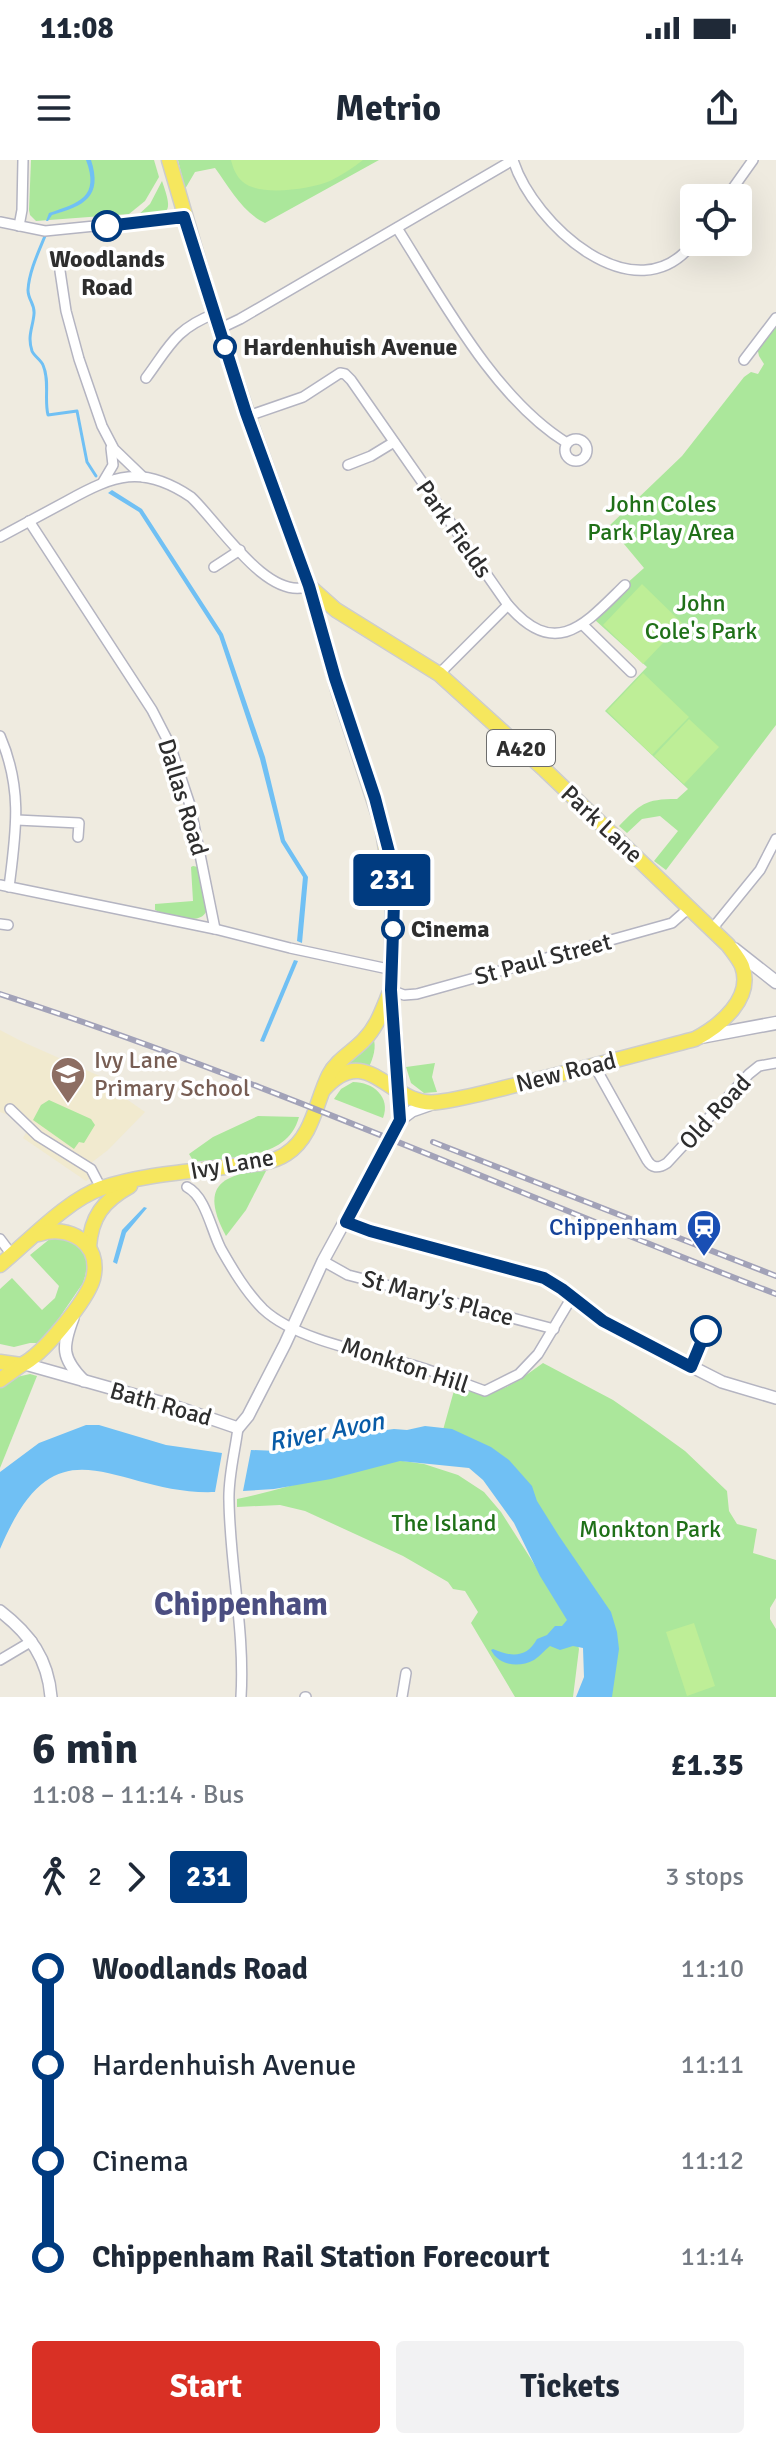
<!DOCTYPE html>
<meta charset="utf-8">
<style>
:root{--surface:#fff;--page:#f2f2f3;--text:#1f2937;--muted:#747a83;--accent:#d93025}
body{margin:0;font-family:Signika,sans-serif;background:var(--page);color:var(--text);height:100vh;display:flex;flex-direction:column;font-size:30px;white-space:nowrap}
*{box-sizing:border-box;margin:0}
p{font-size:26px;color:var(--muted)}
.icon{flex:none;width:44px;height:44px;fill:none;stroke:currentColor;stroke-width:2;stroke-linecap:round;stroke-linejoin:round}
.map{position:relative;height:1537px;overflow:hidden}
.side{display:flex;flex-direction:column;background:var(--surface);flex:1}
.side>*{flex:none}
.badge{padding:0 16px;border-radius:6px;font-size:28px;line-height:52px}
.fabs{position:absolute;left:680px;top:24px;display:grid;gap:16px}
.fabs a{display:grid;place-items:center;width:72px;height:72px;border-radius:8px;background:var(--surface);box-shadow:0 8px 32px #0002;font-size:40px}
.map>.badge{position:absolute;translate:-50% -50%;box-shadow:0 0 0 4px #fff}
.legs{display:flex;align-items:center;gap:12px;height:88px;padding:0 32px;font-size:26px}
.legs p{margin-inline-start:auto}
.summary{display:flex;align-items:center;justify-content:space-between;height:136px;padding:0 32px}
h1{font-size:44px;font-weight:800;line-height:60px}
.primary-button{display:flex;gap:16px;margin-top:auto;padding:16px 32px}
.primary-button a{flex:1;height:92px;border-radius:8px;background:var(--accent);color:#fff;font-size:32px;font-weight:800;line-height:92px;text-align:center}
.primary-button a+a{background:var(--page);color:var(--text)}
ul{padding:0 32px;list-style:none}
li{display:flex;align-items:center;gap:28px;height:96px;font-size:30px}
li i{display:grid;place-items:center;width:12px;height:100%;margin:0 10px;background:currentColor}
li i::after{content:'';width:20px;height:20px;margin:-10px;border:6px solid;border-radius:50%;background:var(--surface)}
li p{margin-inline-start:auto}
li:first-child i{background:linear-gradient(#0000 50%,currentColor 0)}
li:last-child i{background:linear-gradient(currentColor 50%,#0000 0)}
.status{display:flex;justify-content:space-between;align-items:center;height:56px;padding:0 40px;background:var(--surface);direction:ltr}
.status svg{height:22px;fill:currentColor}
header{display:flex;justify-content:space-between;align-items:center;height:104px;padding:0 32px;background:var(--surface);font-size:36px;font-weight:800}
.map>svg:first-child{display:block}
.education{fill:#f1eacf}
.green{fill:#abe79b}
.pitch{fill:#beee97}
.water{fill:#70c0f4}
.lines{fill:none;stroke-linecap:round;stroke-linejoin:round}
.stream{stroke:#70c0f4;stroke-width:3}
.minor-casing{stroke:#b4b4c1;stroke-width:12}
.tertiary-casing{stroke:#b4b4c1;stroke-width:14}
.secondary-casing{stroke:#b4b4c1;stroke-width:15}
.primary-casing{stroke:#cdcdcd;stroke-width:17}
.minor{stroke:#fff;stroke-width:9}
.tertiary{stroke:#fff;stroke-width:11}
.secondary{stroke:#fff;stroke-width:12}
.primary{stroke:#f6e75e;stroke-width:14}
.rail-casing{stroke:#a2a2b8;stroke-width:6}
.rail{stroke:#fff;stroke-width:3;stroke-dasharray:9;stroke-linecap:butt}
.line-1-casing{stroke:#fff;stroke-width:18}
.line-1{stroke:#003b80;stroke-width:12}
.stop-1-dot{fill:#fff;stroke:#003b80;stroke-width:4}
.labels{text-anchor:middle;stroke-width:7;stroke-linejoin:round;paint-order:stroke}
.shield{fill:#fff;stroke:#6d6d6d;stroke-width:2}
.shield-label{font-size:22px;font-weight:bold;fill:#2e2e2e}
.stop-label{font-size:24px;font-weight:bold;fill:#2e2e2e;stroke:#fff;text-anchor:start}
.park-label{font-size:24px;fill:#1f7018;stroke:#fff}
.street-label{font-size:24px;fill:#2e2e2e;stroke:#fff}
.education-label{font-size:24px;fill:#785e54;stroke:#fff;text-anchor:start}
.transit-label{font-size:24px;fill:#164399;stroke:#fff;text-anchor:end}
.water-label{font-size:26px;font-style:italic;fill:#085ba7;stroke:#fff}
.district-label{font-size:32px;font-weight:bold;fill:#4b4e81;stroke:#fff}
</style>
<div class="status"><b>11:08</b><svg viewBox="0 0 49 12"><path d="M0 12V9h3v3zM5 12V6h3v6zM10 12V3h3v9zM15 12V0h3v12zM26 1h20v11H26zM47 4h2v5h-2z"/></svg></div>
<header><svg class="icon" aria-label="menu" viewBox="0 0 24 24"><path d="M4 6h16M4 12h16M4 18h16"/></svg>Metrio<svg class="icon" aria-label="share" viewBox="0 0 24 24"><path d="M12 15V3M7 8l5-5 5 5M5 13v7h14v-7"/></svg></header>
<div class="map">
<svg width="776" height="1537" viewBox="0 0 776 1537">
<rect width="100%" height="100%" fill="#efebe0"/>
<polygon class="education" points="0,870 23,882 129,929 125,938 145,952 108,990 91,1003 86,1012 90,1018 86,1021 23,978 27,971 11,956 0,952"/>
<g class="green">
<polygon points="31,0 154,0 159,17 145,41 129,54 36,61 30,55 29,50"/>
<path d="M178 0H379L265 63C243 53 229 27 215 8L195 12 185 29Z"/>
<path d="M162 21C174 55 170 55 136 57L150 44Z"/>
<path d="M776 167V565L666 710 654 701 678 671 660 656 642 659 627 673 619 666C641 644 644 639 677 639L688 629 605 551 647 507 595 460 625 425 644 408 609 366 682 296 744 217 751 212 758 214 764 204 759 196 757 187Z"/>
<path d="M193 706 198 707C201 719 207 734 207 747 206 769 166 755 155 750V744L193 741 191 707Z"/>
<path d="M373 877C377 887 373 898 369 907L343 908 348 900Z"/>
<polygon points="435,903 432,917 437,932 424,933 411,923 406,907"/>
<path d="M353 922C373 922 391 937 383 958L334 939 341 929Z"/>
<polygon points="49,940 91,959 95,965 84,983 79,982 74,989 33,960 41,945"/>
<path d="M258 956 299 957C287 1001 231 996 194 1002L189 994 213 977Z"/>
<path d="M266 1011 246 1050 226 1076C201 1030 217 1013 266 1011Z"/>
<path d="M60 1077C84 1086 92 1097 83 1123L42 1183H30L14 1187 0 1184V1129L12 1118 42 1150 55 1138 59 1126 30 1095 51 1078Z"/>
<path d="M543 1203 613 1240 649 1265 685 1291 727 1331 729 1351 737 1364 757 1369 753 1393 776 1400V1438L770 1448V1459L776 1469V1537H609L616 1471 443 1270 455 1227C498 1239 509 1227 543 1203Z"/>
<polygon points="30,1214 37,1216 0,1308 0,1226 12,1218"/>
<path d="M389 1299 424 1304 458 1315 484 1332 501 1352 573 1465 579 1489 573 1537H515L471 1463 478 1452 465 1431 453 1429 448 1422 403 1396 305 1351 280 1345 237 1347V1339C288 1328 338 1312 389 1299Z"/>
</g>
<g class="pitch">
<path d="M231 0H363C353 8 342 15 330 21 311 29 260 37 243 22 236 16 233 8 231 0Z"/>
<polygon points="642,424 682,463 643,504 603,465"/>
<polygon points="643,513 689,557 652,595 607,551"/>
<polygon points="689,559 719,587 684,624 654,596"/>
<polygon points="694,1463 715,1526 687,1536 666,1472"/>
</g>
<g class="water">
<path d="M86 0H91C103 37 84 46 52 55L48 61H46L49 53C79 43 100 37 86 0Z"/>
<polygon points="112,330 142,349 223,474 265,597 285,680 308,717 302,783 297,781 303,717 281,682 260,599 219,476 139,352 108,333"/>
<polygon points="294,800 298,801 264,882 260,881"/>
<polygon points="144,1047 147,1048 126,1073 117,1104 113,1102 122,1070"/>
<path d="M86 1265H99L166 1285 222 1293 215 1332C114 1336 58 1251 0 1389V1312L39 1283Z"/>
<path d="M425 1266 452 1269 491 1287 509 1300 532 1326 537 1341 559 1376 611 1452 617 1472 619 1489 612 1537H576L584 1517 583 1488 573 1486 560 1490 550 1486C545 1490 540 1496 534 1500 519 1508 499 1506 491 1490L493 1489C511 1497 527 1498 537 1479L547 1475 555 1466H562L567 1460 540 1416 514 1363 483 1320 469 1308 400 1301 331 1319 274 1329 243 1331 251 1290 278 1291 304 1283 340 1276 394 1269 407 1270Z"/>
</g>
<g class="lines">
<path class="stream" d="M45 76C38 93 29 112 28 130 28 140 35 144 34 154 33 167 27 176 32 191 34 196 41 200 43 205 50 221 44 239 48 255L77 251 87 302 96 316"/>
<g class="minor-casing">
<g id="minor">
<path d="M513 0C533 64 636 158 694 82"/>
<polyline points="726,38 753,0"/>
<polyline points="0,62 45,71 184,57"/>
<polyline points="19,66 22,50 23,0"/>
<path d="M397 68C442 139 495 239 567 283"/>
<polyline points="60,111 66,151 79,199 102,266 114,289 143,317"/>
<polyline points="219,169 240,159 513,0"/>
<polyline points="744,200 776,158"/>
<path d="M146 218C169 187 175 169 214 154"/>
<polyline points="248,256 303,237 340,213 345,214 351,220 508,445 439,514"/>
<circle cx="576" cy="290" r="11"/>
<polyline points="348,305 371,296 394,282"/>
<polyline points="103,322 113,305 111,288"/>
<polyline points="29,361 152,550 170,585 190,645 215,769"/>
<path d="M0 377C22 365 45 353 67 341 114 315 142 304 191 337 218 362 268 443 309 426"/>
<polyline points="214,407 240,390"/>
<path d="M508 445C556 501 586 463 625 425"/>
<polyline points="583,465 631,512"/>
<path d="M0 576C23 629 16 672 9 727"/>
<polyline points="17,660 79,663 78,677"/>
<polyline points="0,725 215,769 290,788 393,810"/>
<polyline points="0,764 8,765"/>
<polyline points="712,769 760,710 776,679"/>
<polyline points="391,830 404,835 417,834 672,763 689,748"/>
<path d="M594 905 647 1000C652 1008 658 1009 667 1003L749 914 759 906 776 903"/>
<polyline points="10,949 38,976 91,1009 101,1028"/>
<path d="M187 1027C206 1037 211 1070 221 1089 233 1110 246 1132 263 1149 297 1181 371 1193 416 1206 439 1213 462 1223 485 1231L519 1214 538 1194 572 1137"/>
<polyline points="0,1079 12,1095"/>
<polyline points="323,1101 348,1115 554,1169"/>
<path d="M238 1268C235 1292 228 1317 229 1341 230 1407 245 1471 241 1537"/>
<polyline points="0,1500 32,1481"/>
<polyline points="305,1537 306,1537"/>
<polyline points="402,1537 406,1513"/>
</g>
</g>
<g class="tertiary-casing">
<g id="tertiary">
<polyline points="399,932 400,960"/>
<polyline points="346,1062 370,1071 544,1118 562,1129 603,1161 657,1189 722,1222 776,1238"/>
<path d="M73 1158C62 1187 61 1198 84 1221"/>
<polyline points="25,1204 174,1246 238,1268 248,1256 285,1184 323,1101 400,960 412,951 432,944"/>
<path d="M0 1451C30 1474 48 1499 51 1537"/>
</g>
</g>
<g class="secondary-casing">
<g id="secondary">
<polyline points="734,789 776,822"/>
<polyline points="701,877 776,863"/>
</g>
</g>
<g class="primary-casing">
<g id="primary">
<polyline points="169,0 214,154 248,256 309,426 339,533 382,665 393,732 391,830 399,932"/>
<path d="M309 426 336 450 439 514 545 610 728 785C733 792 739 799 742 806 754 838 720 866 695 879 635 895 576 911 516 925 491 931 464 939 438 942 391 949 369 879 324 929"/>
<path d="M89 1087C91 1057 103 1041 130 1026"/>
<path d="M0 1105C28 1082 68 1039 102 1028 143 1014 190 1012 233 1006 251 1004 271 1004 286 994 313 977 316 941 329 915 336 901 352 892 363 881 377 867 382 851 389 834"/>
<path d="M0 1202 21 1205C42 1196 87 1140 93 1119 102 1083 69 1064 39 1074"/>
<polyline points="0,1220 21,1205"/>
</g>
</g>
<use href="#minor" class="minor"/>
<use href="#tertiary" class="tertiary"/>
<use href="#secondary" class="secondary"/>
<use href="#primary" class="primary"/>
<g class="rail-casing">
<g id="rail">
<path d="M0 834C264 920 517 1034 776 1134"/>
<polyline points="433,982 776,1116"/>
</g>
</g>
<use href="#rail" class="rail"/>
</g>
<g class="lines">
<g class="line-1-casing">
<polyline id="line-1" points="107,66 184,57 246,253 309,426 335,518 375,638 389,692 394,743 391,830 400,960 346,1062 370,1071 544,1118 562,1129 603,1161 691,1207 706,1171"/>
</g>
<use href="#line-1" class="line-1"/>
</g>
<defs>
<g id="school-pin" transform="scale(1.8)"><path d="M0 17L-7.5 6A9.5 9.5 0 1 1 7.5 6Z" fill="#8d6e63" stroke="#fff"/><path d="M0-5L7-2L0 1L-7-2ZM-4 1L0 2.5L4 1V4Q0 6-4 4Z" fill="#fff"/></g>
<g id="station-pin" transform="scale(1.8)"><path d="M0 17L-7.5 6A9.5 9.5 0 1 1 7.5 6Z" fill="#1a4fb4" stroke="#fff"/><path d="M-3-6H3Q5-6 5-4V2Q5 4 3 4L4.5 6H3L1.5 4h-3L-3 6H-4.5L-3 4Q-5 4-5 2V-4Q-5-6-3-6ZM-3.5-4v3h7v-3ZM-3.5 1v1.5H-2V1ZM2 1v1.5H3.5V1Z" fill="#fff"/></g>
</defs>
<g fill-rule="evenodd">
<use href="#school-pin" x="68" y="914"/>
<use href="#station-pin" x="704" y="1067"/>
</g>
<g class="stop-1-dot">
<circle cx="107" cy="66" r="14"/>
<circle cx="225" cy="187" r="10"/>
<circle cx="393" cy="769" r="10"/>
<circle cx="706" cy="1171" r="14"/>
</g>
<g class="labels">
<rect class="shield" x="487" y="570" width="68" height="36" rx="6"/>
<g class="shield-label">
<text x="521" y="596">A420</text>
</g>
<g class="stop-label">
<text x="107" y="107" text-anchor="middle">Woodlands<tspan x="107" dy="28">Road</tspan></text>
<text x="243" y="195">Hardenhuish Avenue</text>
<text x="411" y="777">Cinema</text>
</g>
<g class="park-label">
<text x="661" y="352">John Coles<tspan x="661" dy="28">Park Play Area</tspan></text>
<text x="701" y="451">John<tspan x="701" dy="28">Cole's Park</tspan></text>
<text x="444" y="1371">The Island</text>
<text x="650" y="1377">Monkton Park</text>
</g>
<g class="street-label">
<text transform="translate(454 369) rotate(55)" y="8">Park Fields</text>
<text transform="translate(183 637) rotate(73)" y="8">Dallas Road</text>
<text transform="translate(602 664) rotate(43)" y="8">Park Lane</text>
<text transform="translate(543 799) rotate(-15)" y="8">St Paul Street</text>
<text transform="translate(566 912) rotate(-14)" y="8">New Road</text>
<text transform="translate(715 952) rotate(-47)" y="8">Old Road</text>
<text transform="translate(232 1004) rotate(-10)" y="8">Ivy Lane</text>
<text transform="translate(438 1138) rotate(15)" y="8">St Mary's Place</text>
<text transform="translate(405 1205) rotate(18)" y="8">Monkton Hill</text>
<text transform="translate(161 1244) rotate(16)" y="8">Bath Road</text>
</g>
<g class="education-label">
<text x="94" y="908">Ivy Lane<tspan x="94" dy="28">Primary School</tspan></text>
</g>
<g class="transit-label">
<text x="678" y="1075">Chippenham</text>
</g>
<g class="water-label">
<text transform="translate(326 1271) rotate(-11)" y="9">River Avon</text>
</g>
<g class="district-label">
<text x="241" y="1455">Chippenham</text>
</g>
</g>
</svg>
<div class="fabs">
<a><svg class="icon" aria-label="locate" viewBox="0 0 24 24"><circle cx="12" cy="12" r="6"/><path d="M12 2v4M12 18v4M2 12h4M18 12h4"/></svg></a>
</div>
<b class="badge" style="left:392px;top:720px;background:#003b80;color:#fff">231</b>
</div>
<section class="side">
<div class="summary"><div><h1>6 min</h1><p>11:08 – 11:14 · Bus</p></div><b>£1.35</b></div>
<div class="legs"><svg class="icon" aria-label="walk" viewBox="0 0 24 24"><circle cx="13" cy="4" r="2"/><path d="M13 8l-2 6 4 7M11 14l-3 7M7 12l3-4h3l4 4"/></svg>2<svg class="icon" aria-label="forward" viewBox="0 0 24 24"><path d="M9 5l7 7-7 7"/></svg><b class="badge" style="background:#003b80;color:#fff">231</b><p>3 stops</p></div>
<ul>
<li><i style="color:#003b80"></i><b>Woodlands Road</b><p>11:10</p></li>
<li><i style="color:#003b80"></i><span>Hardenhuish Avenue</span><p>11:11</p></li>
<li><i style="color:#003b80"></i><span>Cinema</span><p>11:12</p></li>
<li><i style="color:#003b80"></i><b>Chippenham Rail Station Forecourt</b><p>11:14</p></li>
</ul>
<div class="primary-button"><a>Start</a><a>Tickets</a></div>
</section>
